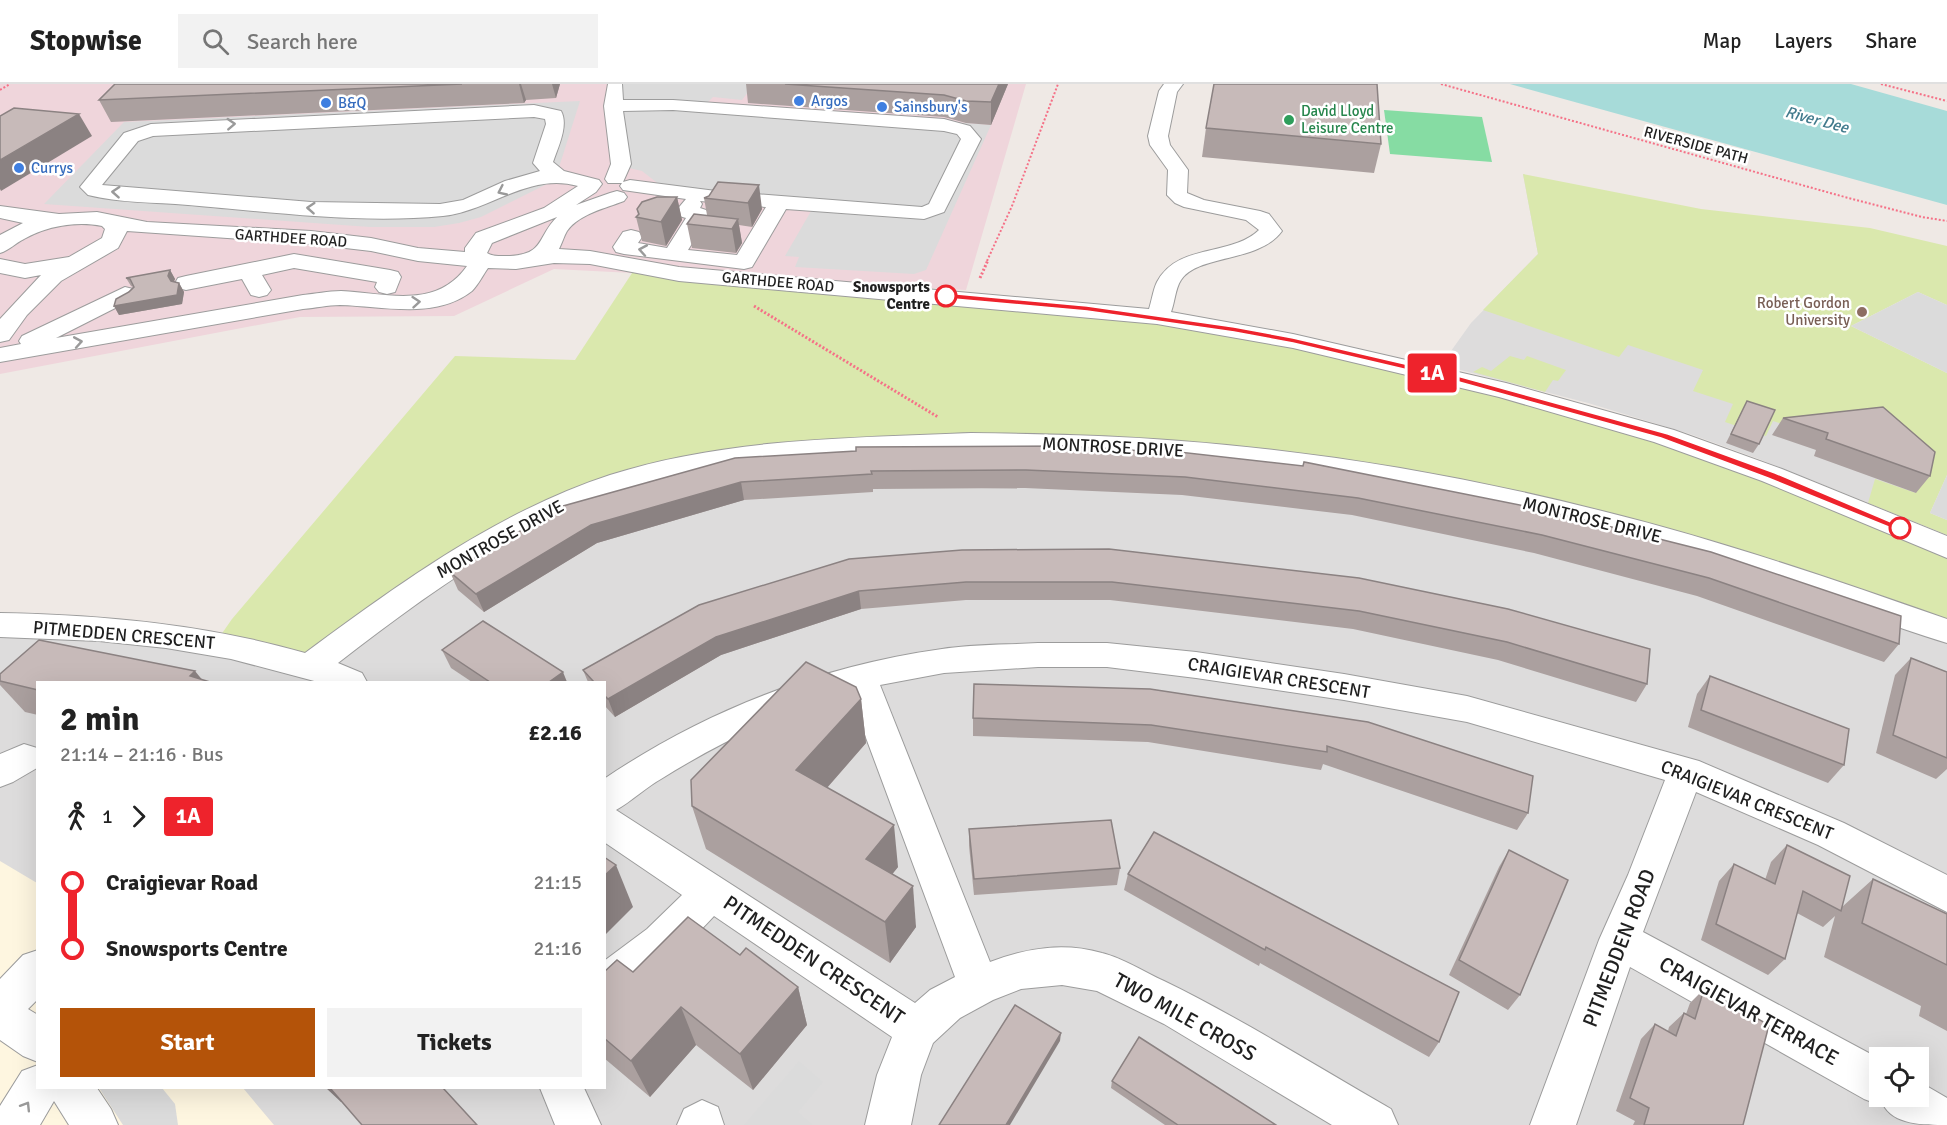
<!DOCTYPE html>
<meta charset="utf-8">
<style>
:root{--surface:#fff;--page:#f2f2f2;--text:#222;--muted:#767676;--line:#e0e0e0;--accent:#b45309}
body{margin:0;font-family:Signika,sans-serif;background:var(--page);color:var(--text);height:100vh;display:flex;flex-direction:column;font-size:22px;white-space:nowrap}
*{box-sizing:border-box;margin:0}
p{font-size:20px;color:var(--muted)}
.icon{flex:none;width:33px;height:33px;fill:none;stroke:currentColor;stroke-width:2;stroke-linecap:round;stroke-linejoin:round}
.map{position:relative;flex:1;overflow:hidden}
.side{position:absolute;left:36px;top:597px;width:570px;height:408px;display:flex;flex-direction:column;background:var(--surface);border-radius:0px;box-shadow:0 6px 24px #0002}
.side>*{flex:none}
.badge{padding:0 12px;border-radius:4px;font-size:21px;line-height:39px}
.tools{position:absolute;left:1869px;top:963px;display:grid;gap:12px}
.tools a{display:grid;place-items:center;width:60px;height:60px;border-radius:0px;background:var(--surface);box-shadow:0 6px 24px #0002;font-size:30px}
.map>.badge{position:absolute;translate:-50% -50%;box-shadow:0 0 0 3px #fff}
.legs{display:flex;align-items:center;gap:9px;height:66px;padding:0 24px;font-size:20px}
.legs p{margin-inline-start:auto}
.overview{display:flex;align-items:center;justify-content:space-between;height:102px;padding:0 24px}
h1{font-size:33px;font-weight:700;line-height:45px}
.action{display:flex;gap:12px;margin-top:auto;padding:12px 24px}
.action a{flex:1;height:69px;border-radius:0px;background:var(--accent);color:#fff;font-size:24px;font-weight:700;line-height:69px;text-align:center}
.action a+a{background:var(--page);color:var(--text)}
ul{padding:0 24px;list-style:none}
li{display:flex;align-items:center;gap:21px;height:66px;font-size:22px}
li i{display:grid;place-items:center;width:9px;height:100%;margin:0 8px;background:currentColor}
li i::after{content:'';width:15px;height:15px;margin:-8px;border:4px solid;border-radius:50%;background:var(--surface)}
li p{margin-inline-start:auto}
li:first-child i{background:linear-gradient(#0000 50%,currentColor 0)}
li:last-child i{background:linear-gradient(currentColor 50%,#0000 0)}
header{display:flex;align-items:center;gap:36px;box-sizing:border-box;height:84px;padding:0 30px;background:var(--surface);border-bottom:2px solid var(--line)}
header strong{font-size:28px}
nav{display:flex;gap:33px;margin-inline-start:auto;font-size:21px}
.search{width:420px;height:54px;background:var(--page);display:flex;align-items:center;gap:15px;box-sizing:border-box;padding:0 21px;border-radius:0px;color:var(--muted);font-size:22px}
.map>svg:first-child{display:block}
.residential{fill:#dddcdc;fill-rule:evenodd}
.commercial{fill:#efd5db}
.education{fill:#fef6e0}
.grass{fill:#dae8ad}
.pitch{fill:#86dca3}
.parking{fill:#dbdbdb}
.water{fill:#a7dbd9}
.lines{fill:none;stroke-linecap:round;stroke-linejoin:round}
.minor-casing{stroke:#9c9c9c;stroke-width:2}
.path-far1{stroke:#f57187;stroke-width:2;stroke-dasharray:2 2;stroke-linecap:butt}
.path{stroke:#f57187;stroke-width:3;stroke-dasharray:2 2;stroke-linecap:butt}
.minor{fill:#fff;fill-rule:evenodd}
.wall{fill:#aba09f}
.shaded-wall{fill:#8b8282}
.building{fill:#c7bab9;stroke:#8b8282;stroke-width:1.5}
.oneway{stroke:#9a9a9a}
.line-1{fill:#ee232c;stroke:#fff;stroke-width:1.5}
.shop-dot{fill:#3f7fe0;stroke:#fff;stroke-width:2}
.leisure-dot{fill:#2e9e5b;stroke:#fff;stroke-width:2}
.stop-1-dot{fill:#fff;stroke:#ee232c;stroke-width:3}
.education-dot{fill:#8d6e63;stroke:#fff;stroke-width:2}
.labels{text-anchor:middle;stroke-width:5;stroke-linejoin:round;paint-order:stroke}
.far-shop-label{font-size:15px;fill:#366cbe;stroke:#fff;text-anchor:start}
.far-leisure-label{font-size:15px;fill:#27864d;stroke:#fff;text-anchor:start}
.far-street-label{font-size:15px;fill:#1f1f1f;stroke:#fff}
.far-stop-label{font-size:15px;font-weight:bold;fill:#1f1f1f;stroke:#fff;text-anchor:end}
.far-education-label{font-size:15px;fill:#785e54;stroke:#fff;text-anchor:end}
.far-water-label{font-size:16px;font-style:italic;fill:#427b8d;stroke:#fff}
.street-label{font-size:18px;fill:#1f1f1f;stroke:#fff}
.near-street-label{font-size:21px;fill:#1f1f1f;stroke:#fff}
</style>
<header>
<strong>Stopwise</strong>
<div class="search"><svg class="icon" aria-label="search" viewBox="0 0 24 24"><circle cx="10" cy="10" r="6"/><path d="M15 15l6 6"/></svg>Search here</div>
<nav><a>Map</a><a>Layers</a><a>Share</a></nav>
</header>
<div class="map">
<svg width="1947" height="1041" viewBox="0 0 1947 1041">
<rect width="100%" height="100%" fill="#efe9e5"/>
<g class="residential">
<polygon points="1523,90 1947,305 1914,437 1756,374 1690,350 1588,319 1441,281 1471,239 1538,170"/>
<path d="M976 357 1947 547V1041H0V541L215 558 485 459ZM38 598H604V1004H38ZM1880 974H1918V1012H1880Z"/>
</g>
<polygon class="commercial" points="0,0 1026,0 966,206 554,185 454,232 300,233 0,290"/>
<polygon class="education" points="0,777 37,799 38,1004 243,1004 274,1041 0,1041"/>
<g class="grass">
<polygon points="1523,90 1701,125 1870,144 1947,162 1947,221 1918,208 1851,242 1947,289 1947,391 1930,429 1947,436 1947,451 1868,419 1875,395 1916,409 1831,356 1773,337 1766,352 1725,338 1733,320 1693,307 1703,286 1628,261 1619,273 1483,226 1538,170"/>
<polygon points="636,183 1157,233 1581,327 1947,464 1947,547 1332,383 584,411 311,582 216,558 232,535 455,272 575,276"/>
<polygon points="1510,272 1524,276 1527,272 1566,286 1558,297 1553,296 1545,308 1473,288 1482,283 1491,287"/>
</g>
<polygon class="pitch" points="1384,26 1482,33 1492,78 1390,70"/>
<g class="parking">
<polygon points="617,0 762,0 752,3 742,16 713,13 708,18 991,41 926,186 914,190 795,183 799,173 785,172 814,122 660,101 642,87 629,84"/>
<polygon points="580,17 555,96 481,133 459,139 434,143 370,143 44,120 124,38"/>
<polygon points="1918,208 1947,221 1947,289 1851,242"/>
<polygon points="1947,391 1947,436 1930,429"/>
<polygon points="799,977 823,998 798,1028 813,1041 744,1041"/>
<polygon points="99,1004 162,1004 175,1020 178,1041 123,1041"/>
</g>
<polygon class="water" points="1510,0 1851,0 1947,27 1947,121"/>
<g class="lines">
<g class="minor-casing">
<g id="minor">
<path d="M608 0H622L623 16H673L944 35 970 42 981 55 944 128 924 135 786 125 752 183 744 185 624 170 616 168 613 163 623 148 631 146 639 148 642 153 638 159 667 164 686 134 679 132 675 128 686 115 623 106 620 102 622 99H608L605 95 611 80 604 22ZM673 26 944 47 957 50 961 55 929 120 922 123 716 107 630 96 623 98 631 80 623 27ZM700 117 766 123 737 171 688 166 710 130 706 126 700 124 702 120Z"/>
<path d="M1164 0H1183L1177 8 1168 52 1170 61 1188 86 1187 109 1204 116 1260 127 1269 130 1282 147C1259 179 1198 170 1181 196 1175 205 1175 218 1171 228L1293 250 1506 299 1674 346 1782 385 1947 452V474L1762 397 1654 358 1499 313 1293 264 1157 240 679 197 590 180 554 179 516 185 488 184C483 191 478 201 472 207 435 236 382 222 340 221 328 221 315 224 303 225L0 278V264L21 260 19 257 22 252 125 203 133 205 137 210 133 215 56 254 303 211C315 210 328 207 341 207 387 209 436 226 467 182L418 177 371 167 311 160 127 147 118 164 61 197 27 231 9 256 0 258V235L41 191 25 194 0 189V175L25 180 69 173 102 154 105 145 102 142C76 137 47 142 24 155 15 159 10 166 0 169V151L23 139 0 134V122L59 130 97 128 147 138 311 147 371 154 418 164 465 168V164L476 149 544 124 578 102C529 88 490 127 443 132 359 140 271 128 188 121 155 118 119 119 88 111L80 103 124 49 151 40 534 21 561 27C569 41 558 63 553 78L564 87 599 96 602 100 596 108 576 121 610 109 617 107 624 109 627 113 624 117C606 124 579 130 567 147 564 152 562 159 559 165L590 167 679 183 1149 225C1152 216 1153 206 1157 198 1177 159 1231 173 1259 146L1246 136 1184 123 1175 119 1167 111 1168 86 1150 61 1148 52 1159 7ZM534 33 545 35 546 40 533 79 540 87 505 97 463 116 440 120 311 118 102 101 138 57 153 52ZM557 133C537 153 545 170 510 172 502 172 493 173 487 169L492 159Z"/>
<polygon points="294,170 390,186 398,188 401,193 395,208 387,210 379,208 375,203 377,198 294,184 262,191 271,206 267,211 259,213 251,211 242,195 186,206 178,204 175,199 178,194 186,192"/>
<path d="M971 349C1041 350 1111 351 1181 357 1323 368 1465 392 1602 427 1719 456 1833 495 1947 535V559C1861 533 1777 496 1690 471 1435 396 1170 358 904 369 812 373 714 375 627 406 519 443 427 510 338 579L362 589 367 598H318L231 575 166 564 99 557 0 553V529C103 531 205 540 305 569 400 499 497 428 610 391 726 354 851 354 971 349Z"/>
<path d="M1038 559H1107L1196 568 1344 590 1467 612 1699 677 1844 739 1947 791V828L1818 761 1696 708 1643 848 1880 975V1012H1918V997L1947 1014V1041C1924 1041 1893 1041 1883 1020L1880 1021 1864 1015 1630 883 1576 1041H1530L1599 856 1628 791 1665 696 1467 638 1344 616 1196 594 1107 583H1038L944 589 880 601 990 878C1027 864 1063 858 1102 869 1123 874 1144 888 1164 897 1242 935 1316 982 1391 1025L1398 1041H1332L1164 940 1097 907 1062 901 1021 905 993 916 960 934 933 959 921 991 911 1041H865L877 991 892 953 714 832C682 866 648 902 604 920V877L647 845 682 811 604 758V695C706 626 821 582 942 565 974 560 1006 561 1038 559ZM849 608 955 893 930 906 915 919 616 726C632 717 645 704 661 695 720 658 783 628 849 608Z"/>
<polygon points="24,660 37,664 37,684 13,698 0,703 0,670"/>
<polygon points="38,866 38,915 28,925 38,931 38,978 23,972 0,956 0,895 23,871"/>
<polygon points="38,981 38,1004 97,1004 111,1025 118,1041 69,1041 54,1017 40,1041 0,1041 0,1022 22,987"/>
<polygon points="540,1004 584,1004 601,1041 555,1041"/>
<polygon points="702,1016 718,1023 724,1041 677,1041 684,1025"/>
</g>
</g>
<g class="path-far1">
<polyline points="1441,0 1841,112 1922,133 1947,137"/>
<polyline points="1881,0 1947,17"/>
<polyline points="0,6 10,0"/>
<polyline points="987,177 1012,122 1058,0"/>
</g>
<g class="path">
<polyline points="980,194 988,176"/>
<polyline points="754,222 938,333"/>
</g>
<use href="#minor" class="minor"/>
</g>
<g class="wall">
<polygon points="115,0 560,0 556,14 526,16 524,19 111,38 99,16"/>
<polygon points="746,0 1008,0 991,41 966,39 944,33 748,19"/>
<polygon points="1206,44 1381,60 1374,89 1202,73"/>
<polygon points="718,98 762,125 752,143 739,141 742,159 736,169 692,164 687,140 707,131 704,114 709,112"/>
<polygon points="677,113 682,136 666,162 642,157 636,133 638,131 637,125"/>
<polygon points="170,186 175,195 174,197 179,199 184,208 182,220 119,231 114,222 133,203 131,202 126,194"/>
<polygon points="1747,317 1759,360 1753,369 1726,359"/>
<polygon points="1883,323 1930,392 1916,409 1814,372 1816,366 1772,351 1783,334"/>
<polygon points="856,363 1540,425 1899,560 1884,578 1697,512 1534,469 1352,431 1182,411 1025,404 873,405 873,408 744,416 597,459 484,528 458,506 450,488 563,422 856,367"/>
<polygon points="849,475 1359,494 1647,600 1636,618 1498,576 1353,545 1110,516 966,516 861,525 721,571 615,633 604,621 604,598 588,598 583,586"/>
<polygon points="442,566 567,598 472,598 451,584"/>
<polygon points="1911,574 1947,588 1947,685 1936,695 1876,669 1895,591"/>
<polygon points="0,590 202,596 38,598 38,631 25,628 0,601"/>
<polygon points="1710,592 1844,681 1828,699 1688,643 1697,610"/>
<polygon points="861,615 866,659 827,704 898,783 892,790 916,843 890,879 706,765 692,722"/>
<polygon points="973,634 1368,638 1528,729 1517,746 1323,680 1321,686 1148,658 973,652"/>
<polygon points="969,745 1120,784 1117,801 974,811 969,762"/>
<polygon points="1154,748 1439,958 1429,973 1260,879 1259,882 1124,806 1128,790"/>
<polygon points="1787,761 1842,823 1873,795 1947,830 1947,947 1919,932 1921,922 1824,873 1835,832 1823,843 1797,829 1785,875 1768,891 1701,856 1719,797 1734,780 1765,796 1771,778"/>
<polygon points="1509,766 1520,911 1508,926 1449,891 1499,783"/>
<polygon points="740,871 798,903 807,941 753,1006 696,961 650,1013 604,974 604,888 633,888"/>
<polygon points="1704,905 1743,1041 1633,1041 1635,1037 1616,1027 1641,955 1655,940 1668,947 1669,943 1684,929 1686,930 1690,919"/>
<polygon points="1112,997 1276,1041 1165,1041 1111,1004"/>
</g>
<g class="shaded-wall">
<polygon points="519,0 521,0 526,16 524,19"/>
<polygon points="552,0 560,0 556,14"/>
<polygon points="999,0 1008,0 991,41 991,18"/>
<polygon points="79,30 92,52 1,107 0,105 0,76"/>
<polygon points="759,101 762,125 752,143 748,119"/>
<polygon points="677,113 682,136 666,162 661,138"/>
<polygon points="738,135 742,159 736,169 732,145"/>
<polygon points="170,186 175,195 173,200 168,192"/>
<polygon points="179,199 184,208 182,220 119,231 114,222"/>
<polygon points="741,398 744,416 597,459 484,528 476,510 591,441"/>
<polygon points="859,507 861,525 721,571 615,633 608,615 716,553"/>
<polygon points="195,587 204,598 190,592"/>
<polygon points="563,588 567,598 549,598"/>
<polygon points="861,615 866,659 804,730 796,686"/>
<polygon points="894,741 898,783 871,817 866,775"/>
<polygon points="616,781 633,823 604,852 604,792"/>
<polygon points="913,802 916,843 890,879 885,838"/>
<polygon points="798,903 807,941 753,1006 740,970"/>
<polygon points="681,923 696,961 650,1013 631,977"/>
<polygon points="1061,949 1060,957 1010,1041 1006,1041"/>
<polygon points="326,1004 330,1004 343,1016 341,1018"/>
</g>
<g class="building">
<polygon points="115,0 462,0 99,16"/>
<polygon points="785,0 999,0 991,18 966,17 944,11"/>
<polygon points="1214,0 1377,0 1381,60 1206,44"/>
<polygon points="14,24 79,30 0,76 0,32"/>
<polygon points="718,98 759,101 748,119 704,114 709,112"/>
<polygon points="657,113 677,113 661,138 636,133 639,130 637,125 642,118"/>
<polygon points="694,130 738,135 732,145 687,140"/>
<polygon points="170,186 168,192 171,197 179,199 177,211 114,222 116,215 129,208 134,203 130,195 126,194"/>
<polygon points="1747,317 1775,326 1759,360 1731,350"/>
<polygon points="1883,323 1935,368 1930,392 1826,355 1828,349 1783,334"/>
<polygon points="1066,362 1144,367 1144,364 1303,382 1304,378 1540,425 1711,468 1901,532 1899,560 1709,494 1542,451 1358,414 1185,393 1026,386 871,387 872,390 741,398 591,441 476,510 450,488 563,422 735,374 856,367 856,363"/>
<polygon points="1109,465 1359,494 1508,525 1650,565 1647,600 1507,558 1359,527 1112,498 966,498 859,507 716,553 608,615 604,611 604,598 594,598 583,586 699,521 849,475 962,466"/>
<polygon points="483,537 563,588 549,598 490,598 442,566"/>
<polygon points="39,556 195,587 190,592 210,598 38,598 38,606 0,597 0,590"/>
<polygon points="1911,574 1947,588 1947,674 1893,651"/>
<polygon points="806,578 856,603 861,615 796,686 894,741 866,775 913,802 885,838 692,722 691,696"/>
<polygon points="1710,592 1849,645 1844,681 1701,626"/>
<polygon points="974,600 1150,605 1368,638 1533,692 1528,729 1327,662 1327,668 1151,641 973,634"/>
<polygon points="1111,736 1120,784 974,795 969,745"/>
<polygon points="1154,748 1459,908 1439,958 1266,863 1265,866 1128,790"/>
<polygon points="1787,761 1850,792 1841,827 1803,807 1785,875 1716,840 1734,780 1775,800"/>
<polygon points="1509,766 1568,796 1520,911 1459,876"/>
<polygon points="604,773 616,781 604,792"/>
<polygon points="1873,795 1947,830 1947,881 1862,839"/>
<polygon points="688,833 740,871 746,864 798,903 740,970 681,923 631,977 604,954 604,888 617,876 633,888"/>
<polygon points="1704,905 1769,941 1743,1041 1644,1041 1649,1024 1630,1014 1655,940 1676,952 1684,929 1695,935"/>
<polygon points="1015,921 1061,949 1006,1041 939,1041"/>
<polygon points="1139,953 1276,1041 1178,1041 1112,997"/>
<polygon points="330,1004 443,1004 477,1041 362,1041"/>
</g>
<defs><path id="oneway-chevron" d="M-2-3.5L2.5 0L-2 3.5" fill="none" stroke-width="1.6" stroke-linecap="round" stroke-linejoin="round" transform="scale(1.5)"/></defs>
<g class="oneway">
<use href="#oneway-chevron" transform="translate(231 40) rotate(-3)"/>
<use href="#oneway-chevron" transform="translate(502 107) rotate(155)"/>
<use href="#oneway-chevron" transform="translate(116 108) rotate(-176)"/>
<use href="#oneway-chevron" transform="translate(311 124) rotate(-176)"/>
<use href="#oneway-chevron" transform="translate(643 166) rotate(-170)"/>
<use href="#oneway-chevron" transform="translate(416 218) rotate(-5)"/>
<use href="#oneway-chevron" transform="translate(78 258) rotate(-10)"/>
<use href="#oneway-chevron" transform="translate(26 1022) rotate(-58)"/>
</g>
<polygon class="line-1" points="946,209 1087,222 1234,243 1293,254 1461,293 1668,350 1775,389 1905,444 1900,447 1896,446 1768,394 1661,354 1459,298 1293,259 1234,248 1087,227 943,214 943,210"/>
<g class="shop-dot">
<circle cx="799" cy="17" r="6"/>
<circle cx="326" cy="19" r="6"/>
<circle cx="882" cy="23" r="6"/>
<circle cx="19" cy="84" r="6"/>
</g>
<circle class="leisure-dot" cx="1289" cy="36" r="6"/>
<g class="stop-1-dot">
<circle cx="946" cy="212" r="10"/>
<circle cx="1900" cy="444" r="10"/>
</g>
<circle class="education-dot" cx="1862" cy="228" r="6"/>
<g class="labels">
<g class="far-shop-label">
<text x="811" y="22">Argos</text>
<text x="338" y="24">B&amp;Q</text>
<text x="894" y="28">Sainsbury's</text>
<text x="31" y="89">Currys</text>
</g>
<g class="far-leisure-label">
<text x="1301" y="32">David Lloyd<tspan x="1301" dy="17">Leisure Centre</tspan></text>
</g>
<g class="far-street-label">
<text transform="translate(1696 61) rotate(15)" y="5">RIVERSIDE PATH</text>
<text transform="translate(291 154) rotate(4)" y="5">GARTHDEE ROAD</text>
<text transform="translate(778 198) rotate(5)" y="5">GARTHDEE ROAD</text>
</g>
<g class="far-stop-label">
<text x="930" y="208">Snowsports<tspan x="930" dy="17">Centre</tspan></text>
</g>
<g class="far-education-label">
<text x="1850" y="224">Robert Gordon<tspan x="1850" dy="17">University</tspan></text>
</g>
<g class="far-water-label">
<text transform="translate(1817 35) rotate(15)" y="6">River Dee</text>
</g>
<g class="street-label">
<text transform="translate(1113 363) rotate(3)" y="6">MONTROSE DRIVE</text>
<text transform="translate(1592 436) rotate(14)" y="6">MONTROSE DRIVE</text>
<text transform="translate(500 455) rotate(-29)" y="6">MONTROSE DRIVE</text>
<text transform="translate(124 551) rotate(5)" y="6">PITMEDDEN CRESCENT</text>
<text transform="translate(1279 594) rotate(9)" y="6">CRAIGIEVAR CRESCENT</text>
<text transform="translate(1747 716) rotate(22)" y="6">CRAIGIEVAR CRESCENT</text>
</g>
<g class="near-street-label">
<text transform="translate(1619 864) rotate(-69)" y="7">PITMEDDEN ROAD</text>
<text transform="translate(814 876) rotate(34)" y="7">PITMEDDEN CRESCENT</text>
<text transform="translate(1749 927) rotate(29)" y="7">CRAIGIEVAR TERRACE</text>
<text transform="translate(1185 933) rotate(29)" y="7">TWO MILE CROSS</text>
</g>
</g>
</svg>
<div class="tools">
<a><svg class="icon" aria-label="locate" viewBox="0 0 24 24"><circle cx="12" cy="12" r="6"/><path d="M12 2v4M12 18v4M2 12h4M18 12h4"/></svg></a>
</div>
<b class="badge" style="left:1432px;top:289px;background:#ee232c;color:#fff">1A</b>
<section class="side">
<div class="overview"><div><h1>2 min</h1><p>21:14 – 21:16 · Bus</p></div><b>£2.16</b></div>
<div class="legs"><svg class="icon" aria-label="walk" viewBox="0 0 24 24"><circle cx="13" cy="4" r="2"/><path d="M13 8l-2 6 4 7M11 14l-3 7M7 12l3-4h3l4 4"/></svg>1<svg class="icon" aria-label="forward" viewBox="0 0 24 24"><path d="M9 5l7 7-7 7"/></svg><b class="badge" style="background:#ee232c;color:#fff">1A</b></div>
<ul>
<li><i style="color:#ee232c"></i><b>Craigievar Road</b><p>21:15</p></li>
<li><i style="color:#ee232c"></i><b>Snowsports Centre</b><p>21:16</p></li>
</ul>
<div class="action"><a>Start</a><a>Tickets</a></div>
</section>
</div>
